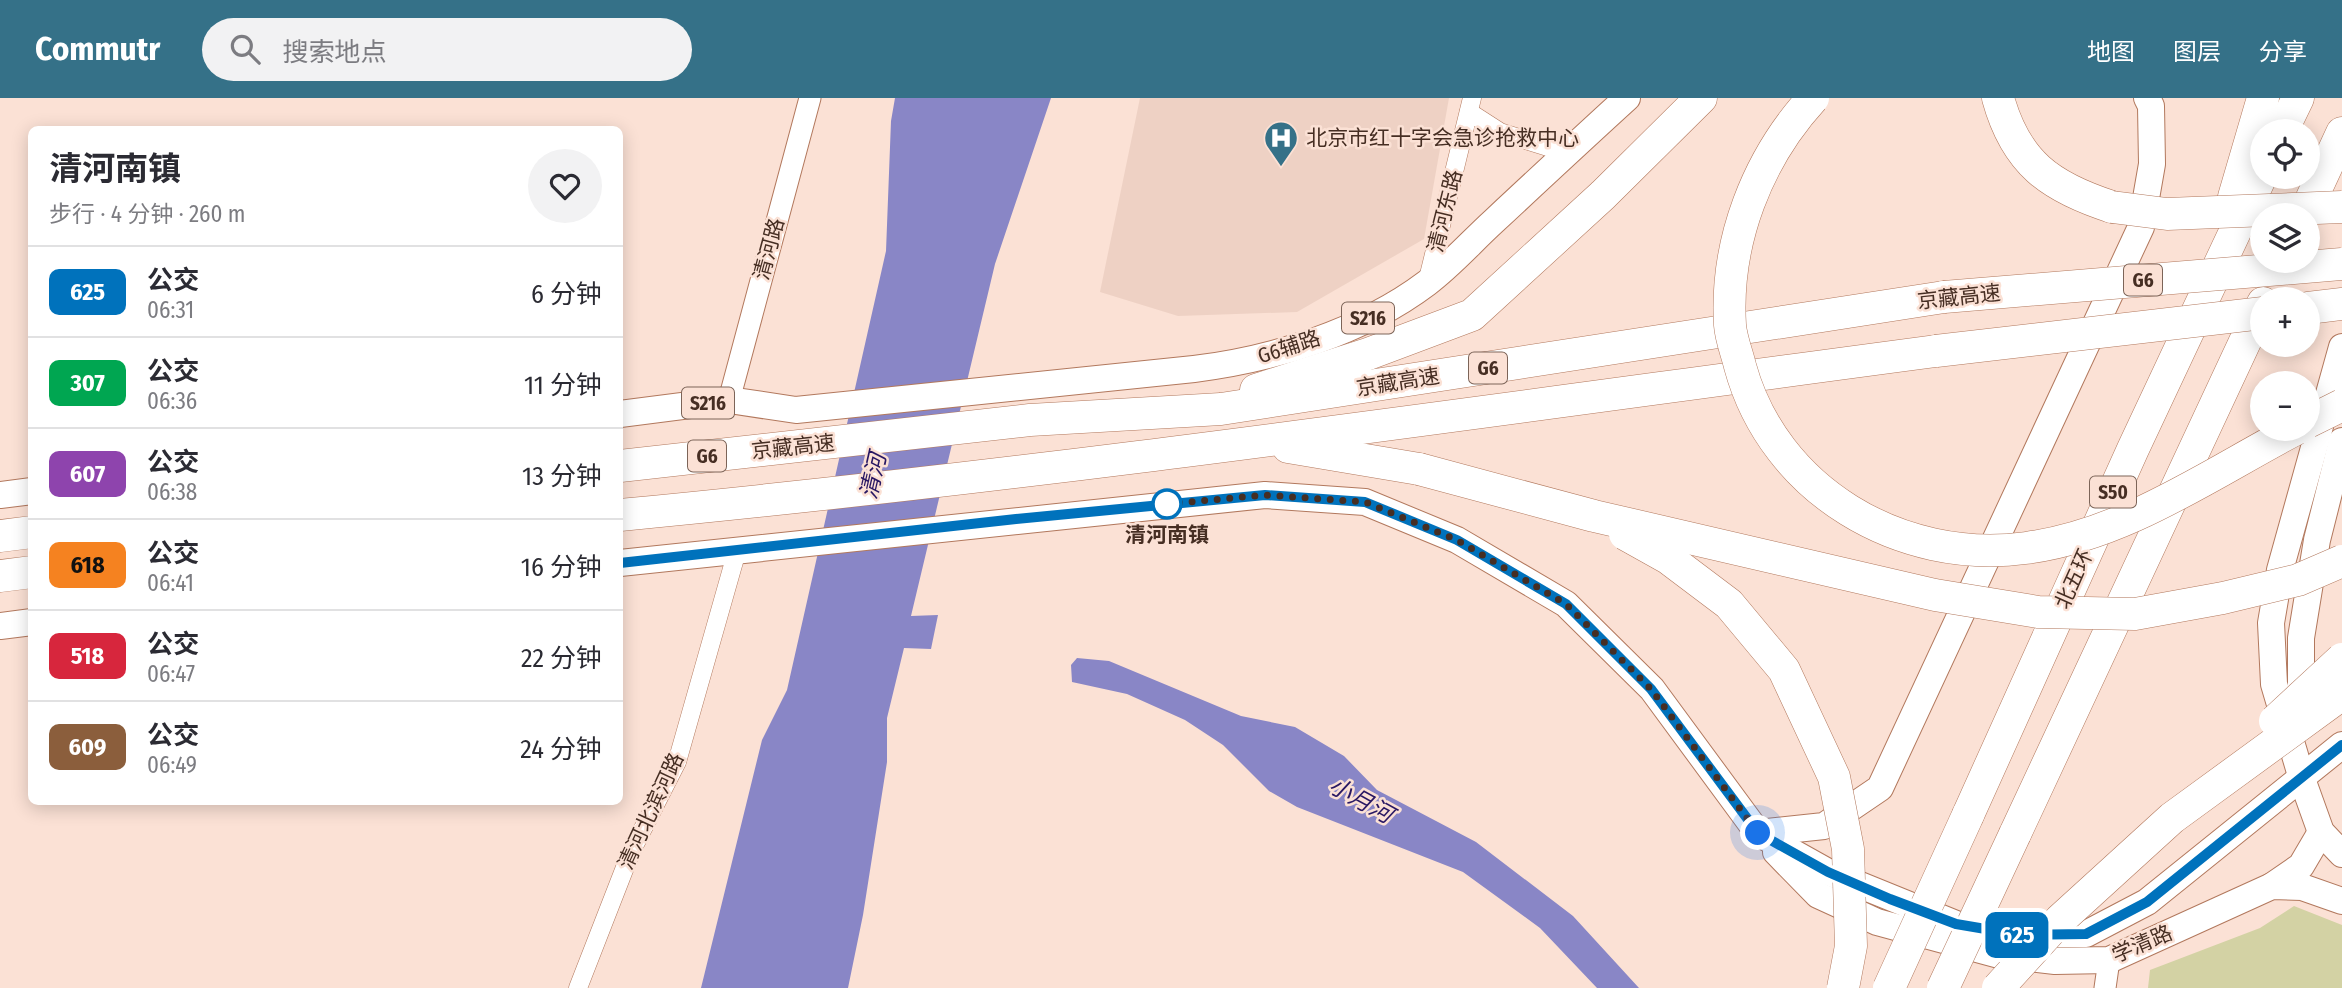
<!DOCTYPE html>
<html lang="zh">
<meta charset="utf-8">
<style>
:root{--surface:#fff;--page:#f2f2f3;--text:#2b2b33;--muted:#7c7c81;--line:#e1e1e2;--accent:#357188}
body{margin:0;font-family:"Fira Sans Condensed","Noto Sans SC",sans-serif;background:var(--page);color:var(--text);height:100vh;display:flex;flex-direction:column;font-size:26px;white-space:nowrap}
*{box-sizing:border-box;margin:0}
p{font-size:23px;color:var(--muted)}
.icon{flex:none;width:38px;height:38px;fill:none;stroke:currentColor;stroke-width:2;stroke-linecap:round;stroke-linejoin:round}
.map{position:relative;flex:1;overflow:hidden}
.side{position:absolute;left:28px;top:28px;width:595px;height:679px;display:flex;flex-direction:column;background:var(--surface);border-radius:10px;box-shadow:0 4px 18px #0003}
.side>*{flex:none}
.badge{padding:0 14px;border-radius:10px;font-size:24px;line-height:46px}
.fabs{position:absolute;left:2250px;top:21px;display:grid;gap:14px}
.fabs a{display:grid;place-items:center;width:70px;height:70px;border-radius:50%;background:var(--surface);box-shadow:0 4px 18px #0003;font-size:35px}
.you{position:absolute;width:35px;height:35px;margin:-18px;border:5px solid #fff;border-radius:50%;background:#1a73e8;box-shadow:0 0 0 10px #1a73e833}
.map>.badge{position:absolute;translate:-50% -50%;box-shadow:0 0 0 4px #fff}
.round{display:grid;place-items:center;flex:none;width:74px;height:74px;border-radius:37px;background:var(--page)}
.summary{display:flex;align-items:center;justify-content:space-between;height:119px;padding:0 21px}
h1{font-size:33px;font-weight:700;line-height:52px}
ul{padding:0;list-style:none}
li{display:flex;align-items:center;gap:21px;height:91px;padding:0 21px;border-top:2px solid var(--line)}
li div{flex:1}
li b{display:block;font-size:26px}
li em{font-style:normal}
li .badge{min-width:77px;font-weight:700;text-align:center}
header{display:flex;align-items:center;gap:42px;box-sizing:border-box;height:98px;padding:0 35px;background:var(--accent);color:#fff}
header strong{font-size:33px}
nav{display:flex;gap:38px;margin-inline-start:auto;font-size:24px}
.search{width:490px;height:63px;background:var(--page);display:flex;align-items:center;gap:18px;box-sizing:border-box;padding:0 24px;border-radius:38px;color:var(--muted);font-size:26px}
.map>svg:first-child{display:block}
.built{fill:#eed1c4}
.green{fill:#d3d2a4}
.water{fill:#8986c6}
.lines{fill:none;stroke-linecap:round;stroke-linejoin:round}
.minor-casing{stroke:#b2785d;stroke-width:19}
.tertiary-casing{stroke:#b2785d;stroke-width:23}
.primary-casing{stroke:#b2785d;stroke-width:28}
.motorway-casing{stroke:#b2785d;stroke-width:33}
.minor{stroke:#fff;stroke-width:18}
.tertiary{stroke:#fff;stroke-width:21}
.primary{stroke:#fff;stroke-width:26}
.motorway{stroke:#fff;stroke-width:32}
.motorway-bridge-casing{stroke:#b2785d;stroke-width:33;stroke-linecap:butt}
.motorway-bridge{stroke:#fff;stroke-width:32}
.line-casing{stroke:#fff;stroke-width:16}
.line{stroke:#0072bc;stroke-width:10}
.walk{stroke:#462e23;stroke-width:7;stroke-dasharray:0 12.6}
.stop-dot{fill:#fff;stroke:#0072bc;stroke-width:3.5}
.labels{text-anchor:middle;stroke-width:5;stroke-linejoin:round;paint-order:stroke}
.shield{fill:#fbe1d5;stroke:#7c6458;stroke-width:2}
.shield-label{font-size:19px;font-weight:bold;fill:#462e23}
.poi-label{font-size:21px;fill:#462e23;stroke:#fbe1d5;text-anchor:start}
.street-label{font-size:21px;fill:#462e23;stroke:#fbe1d5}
.stop-label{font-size:21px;font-weight:bold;fill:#462e23;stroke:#fbe1d5}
.water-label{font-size:23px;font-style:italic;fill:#281763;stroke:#fbe1d5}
</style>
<header>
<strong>Commutr</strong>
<div class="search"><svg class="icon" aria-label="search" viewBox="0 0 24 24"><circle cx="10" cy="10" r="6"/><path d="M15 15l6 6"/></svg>搜索地点</div>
<nav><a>地图</a><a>图层</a><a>分享</a></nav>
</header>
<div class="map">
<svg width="2342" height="890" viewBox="0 0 2342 890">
<rect width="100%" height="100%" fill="#fbe1d5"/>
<polygon class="built" points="1140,0 1449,0 1424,141 1297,214 1178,218 1100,194"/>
<polygon class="green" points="2294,808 2342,827 2342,890 2148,890 2150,872 2260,830"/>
<g class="water">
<polygon points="895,0 1051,0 995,166 911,518 938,517 931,551 904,550 887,620 887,664 863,817 848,890 701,890 762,642 787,592 886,153 891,23"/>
<polygon points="1077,560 1109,563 1241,618 1295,629 1344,658 1377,692 1476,744 1573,818 1639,890 1597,890 1540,830 1463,774 1297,709 1269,693 1223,647 1185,622 1127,596 1072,584 1071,567"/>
</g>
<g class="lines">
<g class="minor-casing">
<g id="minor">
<polyline points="1469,14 1500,34 1567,55"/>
<polyline points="1427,185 1472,0"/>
<polyline points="578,890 631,754 677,664 737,453"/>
</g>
</g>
<g class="tertiary-casing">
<g id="tertiary">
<polyline points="729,302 810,0"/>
<polyline points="2105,890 2109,862"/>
</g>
</g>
<g class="primary-casing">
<g id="primary">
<polyline points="2342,249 2280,472 2271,525 2274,586 2302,681 2321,734 2342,756"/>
<path d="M620 316 729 302 796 312 1194 271C1274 261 1362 234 1427 185 1451 167 1472 143 1494 123 1538 82 1582 41 1627 0"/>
<polyline points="0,397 32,393"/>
<polyline points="620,465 1265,397 1365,404 1457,442 1566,506 1652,591 1758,735 1828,774 1956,826 2021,837 2086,836 2147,804 2342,647"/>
<polyline points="0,528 32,524"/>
<polyline points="2301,612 2301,540 2317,442 2342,343"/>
<polyline points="1758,735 1824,728 1880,690 2141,129 2152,66 2151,8 2147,0"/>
<polyline points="1776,754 1818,797 1877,824 1999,857 2055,863 2109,862 2272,788 2302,789 2342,803"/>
<polyline points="2272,788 2301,768 2321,734"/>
</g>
</g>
<g class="motorway-casing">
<g id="motorway">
<path d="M1998 0C2016 65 2050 89 2112 109"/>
<polyline points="2282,33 2298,0"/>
<polyline points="2234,99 2263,0"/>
<polyline points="2304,117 2342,35"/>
<polyline points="2308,210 2342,206"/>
<polyline points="1256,292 1368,256 1472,217 1603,97 1701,0"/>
<polyline points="1288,349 1419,371"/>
<polyline points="620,368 1030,322 1221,311 1944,199"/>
<path d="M620 417C1060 375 1498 311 1936 253"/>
<polyline points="0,438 32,434"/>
<polyline points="0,478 32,474"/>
<polyline points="1968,717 2133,351 2263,74"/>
<polyline points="2015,736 2263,205"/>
</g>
</g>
<use href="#minor" class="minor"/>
<use href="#tertiary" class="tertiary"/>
<use href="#primary" class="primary"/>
<use href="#motorway" class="motorway"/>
<g class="motorway-bridge-casing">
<g id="motorway-bridge">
<path d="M1813 0C1757 61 1725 144 1730 227 1731 241 1737 255 1740 268 1774 393 1901 467 2026 450 2125 437 2210 376 2296 331"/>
<polyline points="2112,109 2167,116 2342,109"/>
<polyline points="1944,199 2342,166"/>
<polyline points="1936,253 2263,215"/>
<polyline points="2308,324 2342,307"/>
<polyline points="1419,371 1594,418 1935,497 2038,514 2135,516 2223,500 2298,482 2342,463"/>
<polyline points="1625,436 1668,460 1729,506 1784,572 1834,679 1848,751 1851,848 1843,890"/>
<polyline points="2275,623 2342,561"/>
<polyline points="1889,890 1968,717"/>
<polyline points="1943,890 2015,736"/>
<polyline points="1998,890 2060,822 2172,720 2342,596"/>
</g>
</g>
<use href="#motorway-bridge" class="motorway-bridge"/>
</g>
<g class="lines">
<g class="line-casing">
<polyline id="line" points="620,465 1016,421 1265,397 1365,404 1457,442 1566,506 1651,591 1758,735 1828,774 1890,801 1956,826 2021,837 2086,836 2147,804 2342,647"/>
</g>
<use href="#line" class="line"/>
<polyline class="walk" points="1167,406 1265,397 1365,404 1457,442 1566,506 1651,591 1758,735"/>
</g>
<defs>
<g id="hospital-pin" transform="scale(1.75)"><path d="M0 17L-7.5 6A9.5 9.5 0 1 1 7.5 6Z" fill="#357188" stroke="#fbe1d5"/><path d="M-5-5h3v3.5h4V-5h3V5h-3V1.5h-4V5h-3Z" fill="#fff"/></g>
</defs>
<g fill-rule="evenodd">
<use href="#hospital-pin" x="1281" y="40"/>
</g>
<circle class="stop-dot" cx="1167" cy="406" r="14"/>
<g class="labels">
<g class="shield">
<rect x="2124" y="166.5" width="38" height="31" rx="5"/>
<rect x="1342" y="204.5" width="52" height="31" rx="5"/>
<rect x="1469" y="254.5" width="38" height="31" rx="5"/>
<rect x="682" y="289.5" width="52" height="31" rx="5"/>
<rect x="688" y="342.5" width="38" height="31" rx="5"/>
<rect x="2090" y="378.5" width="46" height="31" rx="5"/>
</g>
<g class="shield-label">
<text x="2143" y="189">G6</text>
<text x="1368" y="227">S216</text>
<text x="1488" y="277">G6</text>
<text x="708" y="312">S216</text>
<text x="707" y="365">G6</text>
<text x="2113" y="401">S50</text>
</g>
<g class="poi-label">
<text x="1306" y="47">北京市红十字会急诊抢救中心</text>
</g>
<g class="street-label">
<text transform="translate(1445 113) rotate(-76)" y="7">清河东路</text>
<text transform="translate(769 151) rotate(-75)" y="7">清河路</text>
<text transform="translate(1959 199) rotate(-6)" y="7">京藏高速</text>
<text transform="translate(1289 249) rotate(-18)" y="7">G6辅路</text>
<text transform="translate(1398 284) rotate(-9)" y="7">京藏高速</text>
<text transform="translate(793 349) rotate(-6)" y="7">京藏高速</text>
<text transform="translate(2074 481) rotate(-66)" y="7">北五环</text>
<text transform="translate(651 713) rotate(-65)" y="7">清河北滨河路</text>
<text transform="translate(2142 846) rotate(-23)" y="7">学清路</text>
</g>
<g class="stop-label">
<text x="1167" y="444">清河南镇</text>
</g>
<g class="water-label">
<text transform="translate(873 378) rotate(-77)" y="8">清河</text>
<text transform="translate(1361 702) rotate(29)" y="8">小月河</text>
</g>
</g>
</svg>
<div class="fabs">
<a><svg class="icon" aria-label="locate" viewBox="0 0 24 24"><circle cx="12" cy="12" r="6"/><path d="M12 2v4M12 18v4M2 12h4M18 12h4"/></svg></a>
<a><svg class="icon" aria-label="layers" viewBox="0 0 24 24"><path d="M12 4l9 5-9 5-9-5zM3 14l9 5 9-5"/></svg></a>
<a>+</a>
<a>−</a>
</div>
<div class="you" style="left:1758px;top:735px"></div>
<b class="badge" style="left:2017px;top:837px;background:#0072bc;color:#fff">625</b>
<section class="side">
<div class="summary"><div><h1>清河南镇</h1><p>步行 · 4 分钟 · 260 m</p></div><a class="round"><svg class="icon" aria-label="heart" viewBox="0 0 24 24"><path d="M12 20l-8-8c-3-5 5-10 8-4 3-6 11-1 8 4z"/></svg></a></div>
<ul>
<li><span class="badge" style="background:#0072bc;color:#fff">625</span><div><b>公交</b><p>06:31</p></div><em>6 分钟</em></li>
<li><span class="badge" style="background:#00a651;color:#fff">307</span><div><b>公交</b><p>06:36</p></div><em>11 分钟</em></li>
<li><span class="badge" style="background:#8e44ad;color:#fff">607</span><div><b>公交</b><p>06:38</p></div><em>13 分钟</em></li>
<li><span class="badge" style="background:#f58220;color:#111">618</span><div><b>公交</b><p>06:41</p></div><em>16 分钟</em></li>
<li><span class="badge" style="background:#d7263d;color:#fff">518</span><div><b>公交</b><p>06:47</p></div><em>22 分钟</em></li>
<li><span class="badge" style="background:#8b5e3c;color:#fff">609</span><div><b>公交</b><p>06:49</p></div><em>24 分钟</em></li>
</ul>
</section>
</div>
